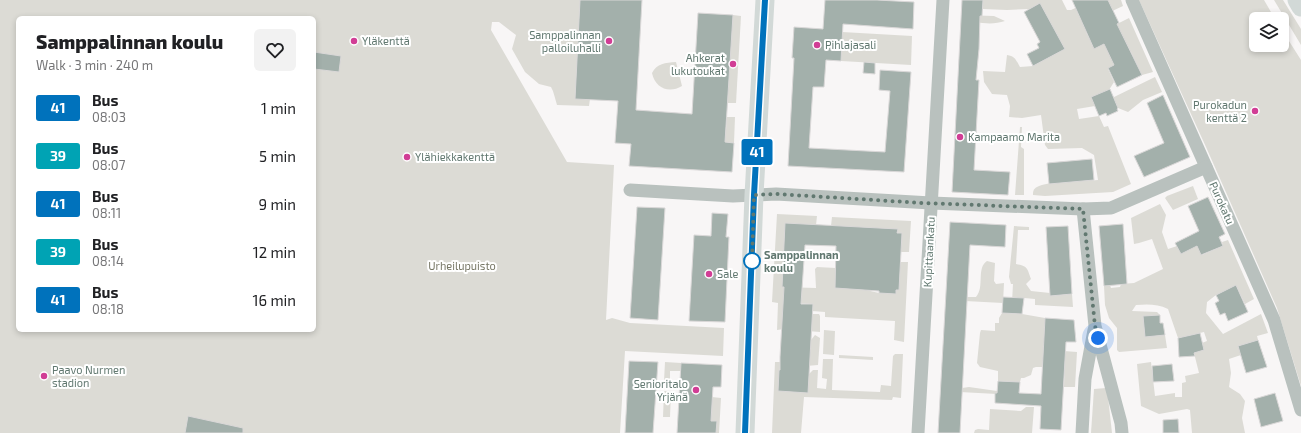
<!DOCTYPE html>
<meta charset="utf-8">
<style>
:root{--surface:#fff;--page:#f2f2f2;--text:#202124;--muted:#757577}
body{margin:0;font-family:"Exo 2",sans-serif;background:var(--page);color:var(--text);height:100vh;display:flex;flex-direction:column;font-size:15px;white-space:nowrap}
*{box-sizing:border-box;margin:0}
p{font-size:13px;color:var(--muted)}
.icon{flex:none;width:22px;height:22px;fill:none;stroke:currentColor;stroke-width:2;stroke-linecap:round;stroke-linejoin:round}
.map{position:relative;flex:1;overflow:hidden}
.sheet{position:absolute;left:16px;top:16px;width:300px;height:316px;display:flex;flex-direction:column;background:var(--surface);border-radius:6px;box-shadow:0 2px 6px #0003}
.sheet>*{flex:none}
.badge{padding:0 8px;border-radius:3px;font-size:14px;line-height:26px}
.tools{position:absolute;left:1249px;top:12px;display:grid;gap:8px}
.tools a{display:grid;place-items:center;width:40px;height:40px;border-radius:6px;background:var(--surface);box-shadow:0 2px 6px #0003;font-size:20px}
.you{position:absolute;width:20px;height:20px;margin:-10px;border:3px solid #fff;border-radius:50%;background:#1a73e8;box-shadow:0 0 0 6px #1a73e833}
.map>.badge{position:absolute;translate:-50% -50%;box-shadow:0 0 0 2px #fff}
.round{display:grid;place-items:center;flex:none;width:42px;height:42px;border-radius:6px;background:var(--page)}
.overview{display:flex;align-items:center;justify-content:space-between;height:68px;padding:0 20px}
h1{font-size:19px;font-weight:800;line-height:30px}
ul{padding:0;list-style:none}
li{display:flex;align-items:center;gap:12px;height:48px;padding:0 20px}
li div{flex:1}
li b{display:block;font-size:15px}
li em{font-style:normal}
li .badge{min-width:44px;font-weight:700;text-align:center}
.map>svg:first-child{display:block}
.green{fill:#dcdbd5;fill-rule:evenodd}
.building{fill:#a3b0ab;stroke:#dad8d8}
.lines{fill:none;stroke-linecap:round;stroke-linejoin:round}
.street{stroke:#b9c1be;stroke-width:13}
.secondary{stroke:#d2d9d7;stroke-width:19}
.line-casing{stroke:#fff;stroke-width:9}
.line{stroke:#0072bc;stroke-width:6}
.walk{stroke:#617870;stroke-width:4;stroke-dasharray:0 7.2}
.poi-dot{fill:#d13d95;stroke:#fff;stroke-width:1.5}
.stop-dot{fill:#fff;stroke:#0072bc;stroke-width:2}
.labels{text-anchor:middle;stroke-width:4;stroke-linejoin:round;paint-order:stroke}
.poi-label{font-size:11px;fill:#617870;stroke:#fff;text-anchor:start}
.street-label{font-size:11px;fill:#617870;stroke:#fff}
.stop-label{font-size:11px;font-weight:bold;fill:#617870;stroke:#fff;text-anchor:start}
.park-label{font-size:11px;fill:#767665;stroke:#fff}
</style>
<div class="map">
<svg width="1301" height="433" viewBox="0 0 1301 433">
<rect width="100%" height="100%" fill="#f8f6f6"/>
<g class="green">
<path d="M0 0H580L575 98 590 99 589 106 557 105C555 99 554 92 551 87L539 84 525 72 512 49 516 35 499 22H492L491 30 567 162 614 165 606 320 612 318 630 323 724 328 723 356 625 351 620 433H0ZM18 18H314V330H18Z"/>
<path d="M983 0H1062L1067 10H1071L1093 0H1121L1123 6 1095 19 1098 26 1086 32 1094 48 1117 24 1129 18 1153 72 1142 75 1131 52 1113 61 1114 65 1108 69 1114 82 1109 90 1091 97 1095 106 1077 109 1079 119 1099 116 1104 127 1108 126 1131 184 1113 192 1045 196 1033 195C1033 192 1033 189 1037 187 1047 181 1084 181 1098 180L1094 155 1082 148 1048 149 1045 145 1041 115 1022 118 1009 117 1010 106 1007 95 992 94 984 82 983 71 1005 72 1007 55C1015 56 1016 60 1020 67L1033 66 1065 49 1040 3 1029 9 1007 10 983 9Z"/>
<polygon points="1139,0 1264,0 1275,19 1256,19 1256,45 1282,45 1282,30 1301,60 1301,386 1277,308 1206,147"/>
<polygon points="1274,0 1283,0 1301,29 1301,45"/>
<polygon points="733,15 741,16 736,103 727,103"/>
<path d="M961 15 994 16 1005 21C991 26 976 22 961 20Z"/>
<polygon points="842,32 912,36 911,65 841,61"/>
<path d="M676 62 682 86C669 94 655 88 652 73 657 63 665 63 676 62Z"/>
<polygon points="1155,77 1162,92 1143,100 1128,112 1118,108 1114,99 1112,98"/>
<polygon points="727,117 735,117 734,143 725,142"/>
<polygon points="1020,127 1022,127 1021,147 1024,149 1024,195 1015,195"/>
<polygon points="1193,186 1198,199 1173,210 1165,198 1167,196"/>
<path d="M1160 204 1166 215 1162 232 1168 249 1177 246 1197 245 1202 255 1223 246 1222 242 1228 240 1254 299 1245 304 1236 285 1216 295 1207 302 1206 313 1223 334 1261 314 1268 333 1257 336 1258 340 1238 346 1241 355 1229 359 1231 373 1229 387 1240 394 1245 401 1242 418 1245 433H1192L1190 410 1187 409 1159 414 1141 406 1137 364 1151 362 1155 396 1175 393V397H1182V383L1186 382 1185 376 1199 373 1194 353 1204 350 1202 343 1207 341 1204 332 1178 338 1168 309C1158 304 1148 304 1136 305L1132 311 1157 312 1160 315 1143 316 1145 337 1165 335 1167 348 1119 352 1117 350V328L1109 318 1105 305 1104 286 1110 285 1111 288 1120 287 1121 284 1134 283 1163 269 1152 239 1139 243 1134 244 1131 218Z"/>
<polygon points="777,214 817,216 816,225 785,224 782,287 816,288 815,269 817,267 836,268 835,288 866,290 879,293 895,294 896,290 899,290 900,262 908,262 904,342 894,340 895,321 825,317 825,312 812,311 813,304 783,303 784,329 777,330 778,303 772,302"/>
<polygon points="832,217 911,221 909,252 901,252 901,233 897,233 898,229 831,226"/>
<path d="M1014 226 1029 227V230H1018L1016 264C1028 266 1027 268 1031 279L1026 284 1031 291 1050 293 1051 296 1072 294 1073 307 1035 305V299L1024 298 1012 302 1013 284H1011L1009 277Z"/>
<path d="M987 261 995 263 994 281 996 284 1004 283 1003 303 946 300V297H976C985 287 976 268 987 261Z"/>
<polygon points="1002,313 1022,314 1045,318 1064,351 1077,352 1075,387 1060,387 1060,386 1064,386 1065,361 1043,359 1042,367 1036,367 1033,368 1031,375 1024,378 1021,378 1020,382 998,381 998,371 980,367 977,363 980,333 981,330 995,331 995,323 999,323 999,318"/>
<polygon points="812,314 819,314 820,316 820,332 807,331"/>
<polygon points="824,330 835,331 834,355 823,354"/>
<polygon points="815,335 820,338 818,365 806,366 811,340"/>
<polygon points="895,354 903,354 901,398 893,397 892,400 804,397 801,433 772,433 775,362 782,362 782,370 779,370 778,391 808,393 809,374 813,370 818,370 817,388 826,389 827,379 822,378 823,359 833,359 832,390 880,392 881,385 891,386 893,356"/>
<polygon points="839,355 873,357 873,360 839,358"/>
<polygon points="665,362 681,363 681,371 670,371 670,382 664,381"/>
<polygon points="969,387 997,391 997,394 941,391"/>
<polygon points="1106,388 1108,397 1112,433 1091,433 1094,389"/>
<polygon points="664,391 671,391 670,417 663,417"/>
<polygon points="712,397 721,398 719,433 716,433 717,422 711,421"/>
<polygon points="1026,407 1034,407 1032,433 974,433 975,430 978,429 989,430 990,409 1021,411"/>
</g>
<g class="building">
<polygon points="580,0 642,0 636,110 692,114 698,13 733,15 725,142 734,143 732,172 629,166 631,144 615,143 618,101 575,99"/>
<polygon points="825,0 877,0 914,2 913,29 843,24 841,61 826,60 824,87 813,87 809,148 885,152 890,91 879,90 880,70 911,72 904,172 788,166 794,58 792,58 794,27 823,29"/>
<polygon points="962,0 983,0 982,16 980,16 979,49 976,80 979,80 974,170 1010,172 1008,195 952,192"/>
<polygon points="1072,0 1108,0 1119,23 1117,24 1142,75 1117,87 1108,68 1114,65 1104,44 1094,49"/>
<polygon points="1040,3 1065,49 1033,66 1027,54 1039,48 1037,44 1040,42 1024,12"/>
<polygon points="314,52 341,56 339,72 314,69"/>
<polygon points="864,62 875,63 875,74 863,73"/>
<polygon points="1110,89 1118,108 1117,109 1118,111 1107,116 1106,113 1099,116 1091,97"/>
<polygon points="1163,95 1190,157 1144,177 1134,156 1164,143 1147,103"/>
<polygon points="1092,159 1094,180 1049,184 1047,163"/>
<polygon points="1208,197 1225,234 1219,237 1223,246 1201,255 1197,246 1181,254 1175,243 1199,231 1188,206"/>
<polygon points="637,207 665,208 658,320 630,318"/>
<polygon points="712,213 728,214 726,237 729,237 725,322 689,321 694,235 711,236"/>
<polygon points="950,222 1006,225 1005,247 970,245 960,433 938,433"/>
<polygon points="785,223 898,229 897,233 902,233 899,290 896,290 896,294 879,293 879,291 835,288 836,246 805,245 801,304 813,304 808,393 778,391 779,370 780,370 780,357 784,287 782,287"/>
<polygon points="1123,224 1127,284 1104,286 1099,226"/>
<polygon points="1068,226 1072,294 1050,296 1046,227"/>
<polygon points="1236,285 1248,312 1228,321 1225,313 1220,315 1215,303 1219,301 1216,295"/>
<polygon points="1003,297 1024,298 1022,314 1002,313"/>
<polygon points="1160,315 1160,323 1163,323 1165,335 1145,337 1143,316"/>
<polygon points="1045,318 1074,320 1076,342 1066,342 1061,430 1040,429 1041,406 995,403 995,393 997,393 998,381 1020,382 1019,393 1041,394"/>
<polygon points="1200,333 1204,350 1194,353 1195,356 1179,357 1178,338"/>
<polygon points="1258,340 1267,367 1246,373 1238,346"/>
<polygon points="629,361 658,362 653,433 625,433"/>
<polygon points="681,363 722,365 721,387 713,387 711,421 717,421 716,433 677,433"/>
<polygon points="1172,364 1174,381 1153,382 1152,366"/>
<polygon points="1275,393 1283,421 1261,427 1254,399"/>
<polygon points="188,416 243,428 243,433 185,433"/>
<polygon points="1178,419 1179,433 1163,433 1163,420"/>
</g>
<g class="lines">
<g class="street">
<polyline points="1132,0 1274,320 1301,410"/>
<polyline points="630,190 733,196 776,194 931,203 1083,209 1111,208 1206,167"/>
<polyline points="1083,209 1095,326 1121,423 1122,433"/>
<polyline points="918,433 943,0"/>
<polyline points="1082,433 1085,379 1094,330"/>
</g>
<g class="secondary">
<polyline points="1297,0 1301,7"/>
<polyline points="745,433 754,195 765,0"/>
</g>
</g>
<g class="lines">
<g class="line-casing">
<polyline id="line" points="745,433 754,195 765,0"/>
</g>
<use href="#line" class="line"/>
<polyline class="walk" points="752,261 752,263 754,195 776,194 923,203 1083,209 1095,326 1098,338"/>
</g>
<g class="poi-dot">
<circle cx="354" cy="41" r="4"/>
<circle cx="609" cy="41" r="4"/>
<circle cx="817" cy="45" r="4"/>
<circle cx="733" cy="64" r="4"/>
<circle cx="1255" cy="111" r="4"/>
<circle cx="960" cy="137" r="4"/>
<circle cx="407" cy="157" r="4"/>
<circle cx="709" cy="274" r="4"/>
<circle cx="44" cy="376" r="4"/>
<circle cx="696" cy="390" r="4"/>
</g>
<circle class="stop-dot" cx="752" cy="261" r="8"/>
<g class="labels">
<g class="poi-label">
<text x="601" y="39" text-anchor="end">Samppalinnan<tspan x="601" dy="13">palloiluhalli</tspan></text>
<text x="362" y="45">Yläkenttä</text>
<text x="825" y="49">Pihlajasali</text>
<text x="725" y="62" text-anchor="end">Ahkerat<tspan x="725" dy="13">lukutoukat</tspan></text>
<text x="1247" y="109" text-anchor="end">Purokadun<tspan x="1247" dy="13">kenttä 2</tspan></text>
<text x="968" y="141">Kampaamo Marita</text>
<text x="415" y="161">Ylähiekkakenttä</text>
<text x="717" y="278">Sale</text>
<text x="52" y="374">Paavo Nurmen<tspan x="52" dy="13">stadion</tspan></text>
<text x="688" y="388" text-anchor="end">Senioritalo<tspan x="688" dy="13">Yrjänä</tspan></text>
</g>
<g class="street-label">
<text transform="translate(1222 203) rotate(66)" y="4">Purokatu</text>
<text transform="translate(929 252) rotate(-87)" y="4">Kupittaankatu</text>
</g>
<g class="stop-label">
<text x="764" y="259">Samppalinnan<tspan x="764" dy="13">koulu</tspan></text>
</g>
<g class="park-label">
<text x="462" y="270">Urheilupuisto</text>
</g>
</g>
</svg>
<div class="tools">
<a><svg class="icon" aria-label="layers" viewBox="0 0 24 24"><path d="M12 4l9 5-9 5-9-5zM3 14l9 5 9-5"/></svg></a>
</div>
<div class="you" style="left:1098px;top:338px"></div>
<b class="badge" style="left:757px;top:152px;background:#0072bc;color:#fff">41</b>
<section class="sheet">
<div class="overview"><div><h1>Samppalinnan koulu</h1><p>Walk · 3 min · 240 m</p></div><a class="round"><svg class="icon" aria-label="heart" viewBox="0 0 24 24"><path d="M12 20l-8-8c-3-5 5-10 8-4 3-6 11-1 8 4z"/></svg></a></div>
<ul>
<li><span class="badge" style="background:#0072bc;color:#fff">41</span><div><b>Bus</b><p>08:03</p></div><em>1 min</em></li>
<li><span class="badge" style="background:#00a3b4;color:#fff">39</span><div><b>Bus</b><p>08:07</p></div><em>5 min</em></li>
<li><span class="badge" style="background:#0072bc;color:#fff">41</span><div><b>Bus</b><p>08:11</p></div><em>9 min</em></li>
<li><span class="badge" style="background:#00a3b4;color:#fff">39</span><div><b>Bus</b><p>08:14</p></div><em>12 min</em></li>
<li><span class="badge" style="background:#0072bc;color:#fff">41</span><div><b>Bus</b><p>08:18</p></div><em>16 min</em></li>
</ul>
</section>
</div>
